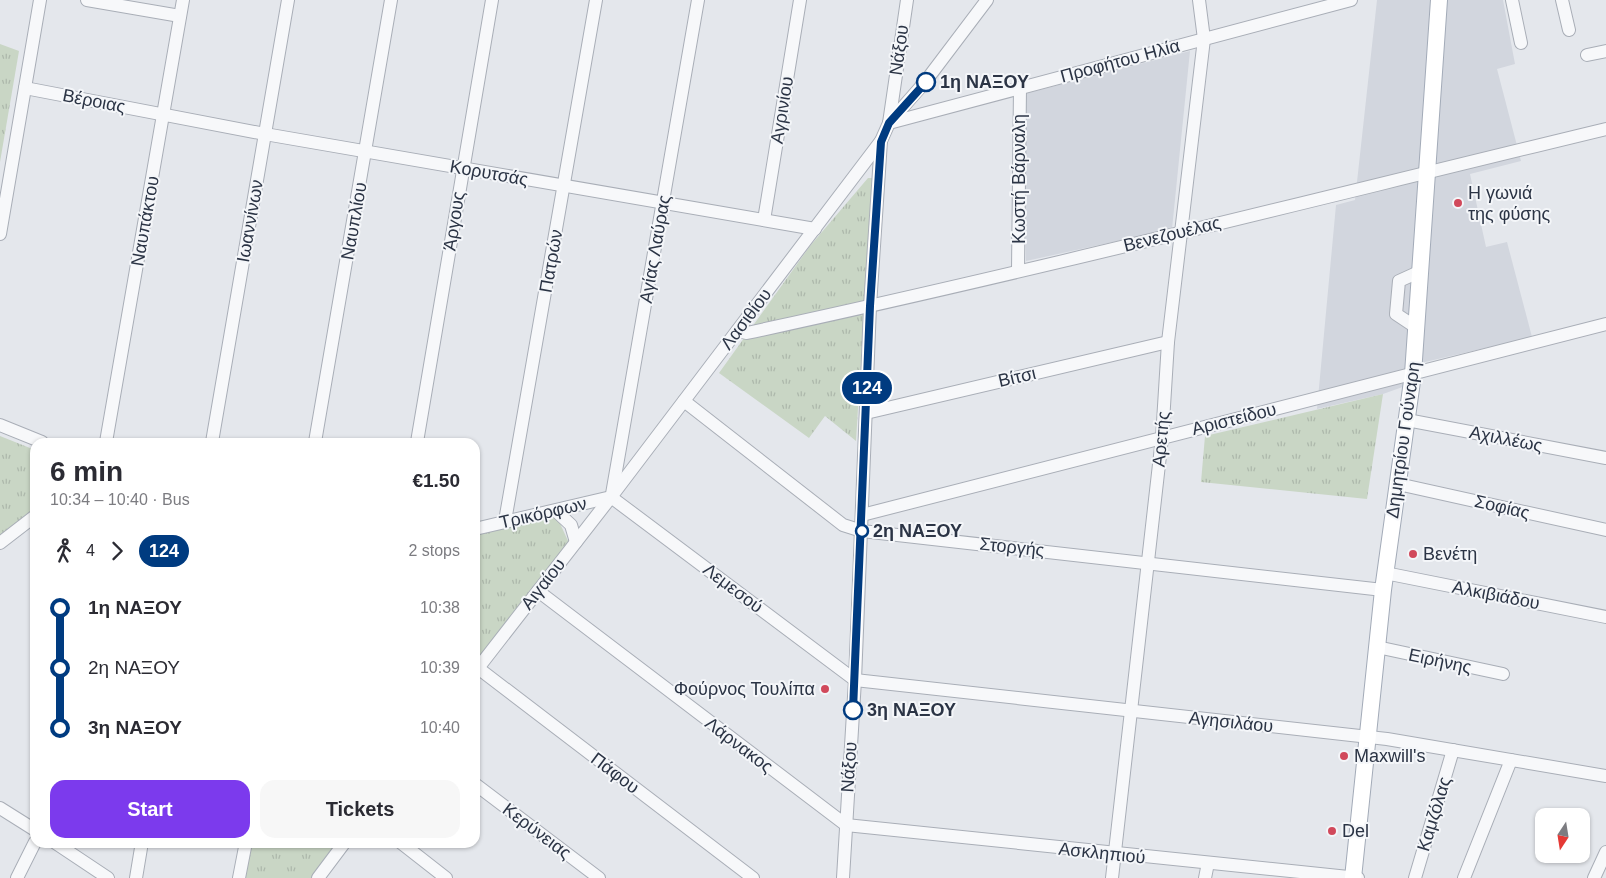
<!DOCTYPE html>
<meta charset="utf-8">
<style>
:root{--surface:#fff;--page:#f7f7f7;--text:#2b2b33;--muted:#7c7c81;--accent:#7c3aed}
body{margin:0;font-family:Helvetica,sans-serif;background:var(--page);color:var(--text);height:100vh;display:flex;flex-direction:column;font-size:19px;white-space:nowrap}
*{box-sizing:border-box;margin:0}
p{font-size:16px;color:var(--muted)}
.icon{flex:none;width:28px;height:28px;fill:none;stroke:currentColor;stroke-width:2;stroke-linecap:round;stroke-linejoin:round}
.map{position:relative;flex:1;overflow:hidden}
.drawer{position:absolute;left:30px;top:438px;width:450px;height:410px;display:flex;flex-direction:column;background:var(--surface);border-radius:15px;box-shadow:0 1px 4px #0004}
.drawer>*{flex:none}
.badge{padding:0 10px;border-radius:16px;font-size:18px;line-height:32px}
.needle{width:32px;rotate:192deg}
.buttons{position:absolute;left:1535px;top:808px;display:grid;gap:10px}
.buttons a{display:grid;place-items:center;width:55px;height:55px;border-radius:10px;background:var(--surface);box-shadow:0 1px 4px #0004;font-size:25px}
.map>.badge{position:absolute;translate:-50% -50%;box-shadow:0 0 0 2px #fff}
.legs{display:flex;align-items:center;gap:8px;height:55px;padding:0 20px;font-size:16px}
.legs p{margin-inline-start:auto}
.summary{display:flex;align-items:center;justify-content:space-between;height:85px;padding:0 20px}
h1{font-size:28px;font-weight:600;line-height:38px}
.button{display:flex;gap:10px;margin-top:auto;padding:10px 20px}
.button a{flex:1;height:58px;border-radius:15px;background:var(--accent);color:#fff;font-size:20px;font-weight:600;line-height:58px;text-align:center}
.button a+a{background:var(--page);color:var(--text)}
ul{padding:0 20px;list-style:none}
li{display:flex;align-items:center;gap:18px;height:60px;font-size:19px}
li i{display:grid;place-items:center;width:8px;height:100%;margin:0 6px;background:currentColor}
li i::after{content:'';width:12px;height:12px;margin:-6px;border:4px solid;border-radius:50%;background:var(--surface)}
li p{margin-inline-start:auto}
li:first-child i{background:linear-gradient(#0000 50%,currentColor 0)}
li:last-child i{background:linear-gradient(currentColor 50%,#0000 0)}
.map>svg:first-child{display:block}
.built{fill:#d2d6de}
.grass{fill:url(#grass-tufts)}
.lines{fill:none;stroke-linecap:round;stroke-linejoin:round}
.minor-casing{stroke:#a9aeb7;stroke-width:14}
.major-casing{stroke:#a3abb8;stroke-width:18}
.minor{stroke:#f7f8fa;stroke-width:12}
.major{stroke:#fff;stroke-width:16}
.line-1-casing{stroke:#fff;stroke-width:11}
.line-1{stroke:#003b80;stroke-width:8}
.stop-1-dot{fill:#fff;stroke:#003b80;stroke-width:2.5}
.poi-dot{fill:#d1495b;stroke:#f4f6f9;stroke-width:2}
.labels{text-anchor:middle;stroke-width:4;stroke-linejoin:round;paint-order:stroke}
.street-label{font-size:18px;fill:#2b3445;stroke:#f4f6f9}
.stop-label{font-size:18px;font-weight:bold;fill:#2b3445;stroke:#f4f6f9;text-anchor:start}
.poi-label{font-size:18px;fill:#2b3445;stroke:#f4f6f9;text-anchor:start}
</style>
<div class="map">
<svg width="1606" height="878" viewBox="0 0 1606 878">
<defs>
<pattern id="grass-tufts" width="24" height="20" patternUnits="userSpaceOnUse" patternTransform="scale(1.25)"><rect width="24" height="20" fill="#c9d6c5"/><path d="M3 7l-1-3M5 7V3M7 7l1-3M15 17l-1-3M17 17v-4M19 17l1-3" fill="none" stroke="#adb8ab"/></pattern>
</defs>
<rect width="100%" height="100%" fill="#e4e7ec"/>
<g class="built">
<polygon points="1377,0 1503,0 1515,64 1497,69 1521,161 1470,174 1486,247 1507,242 1532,337 1425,362 1422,380 1383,394 1317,409 1336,205 1355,200"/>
<polygon points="1190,51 1172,229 1026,261 1024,94"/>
</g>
<g class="grass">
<polygon points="0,44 19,51 0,162"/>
<polygon points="868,178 872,178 856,441 825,416 809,438 719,373 810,246"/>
<polygon points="1383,394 1367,499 1201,482 1205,436"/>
<polygon points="0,436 35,450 35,511 0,538"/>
<polygon points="557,517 569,543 475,666 475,535"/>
<polygon points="250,843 340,843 313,878 242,878"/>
</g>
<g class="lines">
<g class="minor-casing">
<g id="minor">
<polyline points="87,0 180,16"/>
<polyline points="1512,0 1521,43"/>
<polyline points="1562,0 1569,30"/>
<polyline points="1587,55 1606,51"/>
<polyline points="25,88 265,134 815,229"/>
<polyline points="889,123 1351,0"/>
<polyline points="889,123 925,82 987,0"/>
<polyline points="764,220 800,0"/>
<polyline points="0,234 40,0"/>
<polyline points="1018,270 1020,88"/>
<polyline points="1417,328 1396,314 1399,281 1421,271"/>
<path d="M737 331 747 333C1035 271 1320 198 1606 129"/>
<polyline points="684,401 843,525 862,531 1383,590"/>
<polyline points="866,413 1168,342"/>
<polyline points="1407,420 1606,458"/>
<polyline points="0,425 42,442"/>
<polyline points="106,442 183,0"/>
<polyline points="212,442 288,0"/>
<polyline points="315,442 391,0"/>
<polyline points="417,442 492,0"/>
<polyline points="1398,484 1606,530"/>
<polyline points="612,494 698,0"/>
<polyline points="611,497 855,680 1387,739 1606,776"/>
<polyline points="556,511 571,525 576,542"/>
<polyline points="862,515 1606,324"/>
<polyline points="505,521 596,0"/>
<polyline points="475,529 611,497"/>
<polyline points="0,543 35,516"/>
<polyline points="1385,573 1606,617"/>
<polyline points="538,591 846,825 1358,878"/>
<polyline points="1377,647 1503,674"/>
<polyline points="478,668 753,878"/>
<polyline points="475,672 611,497 881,141"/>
<polyline points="475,784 599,878"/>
<polyline points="0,808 35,830"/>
<polyline points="54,842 108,878"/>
<polyline points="400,842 446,878"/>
<polyline points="17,878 35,842"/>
<polyline points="136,878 142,842"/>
<polyline points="239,878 246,842"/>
<polyline points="318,878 345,842"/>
<polyline points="843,878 855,680 870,306 881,141 889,123 907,0"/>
<polyline points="1112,878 1162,438 1168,342 1204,39 1199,0"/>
<polyline points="1205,878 1208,863"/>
<polyline points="1415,878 1453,750"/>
<polyline points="1464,878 1511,760"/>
<polyline points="1594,878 1606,852"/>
</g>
</g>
<g class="major-casing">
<polyline id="major" points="1353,878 1383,590 1413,374 1439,0"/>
</g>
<use href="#minor" class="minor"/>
<use href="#major" class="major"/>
</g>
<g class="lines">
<g class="line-1-casing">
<polyline id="line-1" points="853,710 870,306 881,142 889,123 926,82"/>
</g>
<use href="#line-1" class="line-1"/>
</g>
<g class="stop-1-dot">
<circle cx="926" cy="82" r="9"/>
<circle cx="862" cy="531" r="6"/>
<circle cx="853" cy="710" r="9"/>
</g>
<g class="poi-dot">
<circle cx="1458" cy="203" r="5"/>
<circle cx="1413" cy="554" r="5"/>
<circle cx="825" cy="689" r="5"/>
<circle cx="1344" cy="756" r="5"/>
<circle cx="1332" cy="831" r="5"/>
</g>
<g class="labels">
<g class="street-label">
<text transform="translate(899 50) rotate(-82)" y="6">Νάξου</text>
<text transform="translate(1120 61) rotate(-15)" y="6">Προφήτου Ηλία</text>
<text transform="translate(94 101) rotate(11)" y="6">Βέροιας</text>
<text transform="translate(782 110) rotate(-81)" y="6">Αγρινίου</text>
<text transform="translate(489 173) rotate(10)" y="6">Κορυτσάς</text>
<text transform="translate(1019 179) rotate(-90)" y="6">Κωστή Βάρναλη</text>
<text transform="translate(145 221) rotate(-80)" y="6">Ναυπάκτου</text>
<text transform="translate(250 221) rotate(-80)" y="6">Ιωαννίνων</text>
<text transform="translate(354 221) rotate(-80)" y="6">Ναυπλίου</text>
<text transform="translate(454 221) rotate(-81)" y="6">Άργους</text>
<text transform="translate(1172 234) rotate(-14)" y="6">Βενεζουέλας</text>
<text transform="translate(655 249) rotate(-80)" y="6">Αγίας Λαύρας</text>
<text transform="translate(551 261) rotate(-80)" y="6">Πατρών</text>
<text transform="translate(746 319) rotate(-53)" y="6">Λασιθίου</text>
<text transform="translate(1017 377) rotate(-13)" y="6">Βίτσι</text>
<text transform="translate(1234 419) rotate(-14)" y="6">Αριστείδου</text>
<text transform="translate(1161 439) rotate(-85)" y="6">Αρετής</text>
<text transform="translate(1506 439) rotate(11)" y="6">Αχιλλέως</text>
<text transform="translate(1403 440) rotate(-82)" y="6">Δημητρίου Γούναρη</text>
<text transform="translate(1502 507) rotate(13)" y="6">Σοφίας</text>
<text transform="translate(543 513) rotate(-13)" y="6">Τρικόρφων</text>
<text transform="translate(1012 547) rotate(6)" y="6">Στοργής</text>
<text transform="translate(543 584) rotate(-52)" y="6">Αιγαίου</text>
<text transform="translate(733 588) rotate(37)" y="6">Λεμεσού</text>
<text transform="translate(1496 595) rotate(11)" y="6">Αλκιβιάδου</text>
<text transform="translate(1440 661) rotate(12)" y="6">Ειρήνης</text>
<text transform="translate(1231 722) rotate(6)" y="6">Αγησιλάου</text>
<text transform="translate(739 745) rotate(37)" y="6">Λάρνακος</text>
<text transform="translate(849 767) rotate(-86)" y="6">Νάξου</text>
<text transform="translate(615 773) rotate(37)" y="6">Πάφου</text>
<text transform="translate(1434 814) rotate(-73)" y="6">Καμζόλας</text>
<text transform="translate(537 831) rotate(37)" y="6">Κερύνειας</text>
<text transform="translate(1102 853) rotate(6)" y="6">Ασκληπιού</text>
</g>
<g class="stop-label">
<text x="940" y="88">1η ΝΑΞΟΥ</text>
<text x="873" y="537">2η ΝΑΞΟΥ</text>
<text x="867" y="716">3η ΝΑΞΟΥ</text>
</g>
<g class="poi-label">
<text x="1468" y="199">Η γωνιά<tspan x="1468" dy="21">της φύσης</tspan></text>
<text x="1423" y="560">Βενέτη</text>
<text x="815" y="695" text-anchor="end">Φούρνος Τουλίπα</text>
<text x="1354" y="762">Maxwill's</text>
<text x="1342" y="837">Del</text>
</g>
</g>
</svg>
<div class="buttons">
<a><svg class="needle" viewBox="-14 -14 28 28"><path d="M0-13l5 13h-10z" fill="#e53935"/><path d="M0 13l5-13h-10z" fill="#7c7c81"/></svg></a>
</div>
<b class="badge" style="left:867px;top:388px;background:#003b80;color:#fff">124</b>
<section class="drawer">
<div class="summary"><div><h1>6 min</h1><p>10:34 – 10:40 · Bus</p></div><b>€1.50</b></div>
<div class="legs"><svg class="icon" aria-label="walk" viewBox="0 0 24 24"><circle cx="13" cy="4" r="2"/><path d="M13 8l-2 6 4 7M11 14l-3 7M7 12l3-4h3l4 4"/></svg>4<svg class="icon" aria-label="forward" viewBox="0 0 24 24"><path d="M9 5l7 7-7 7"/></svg><b class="badge" style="background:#003b80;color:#fff">124</b><p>2 stops</p></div>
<ul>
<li><i style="color:#003b80"></i><b>1η ΝΑΞΟΥ</b><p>10:38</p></li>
<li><i style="color:#003b80"></i><span>2η ΝΑΞΟΥ</span><p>10:39</p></li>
<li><i style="color:#003b80"></i><b>3η ΝΑΞΟΥ</b><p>10:40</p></li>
</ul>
<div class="button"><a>Start</a><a>Tickets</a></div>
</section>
</div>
